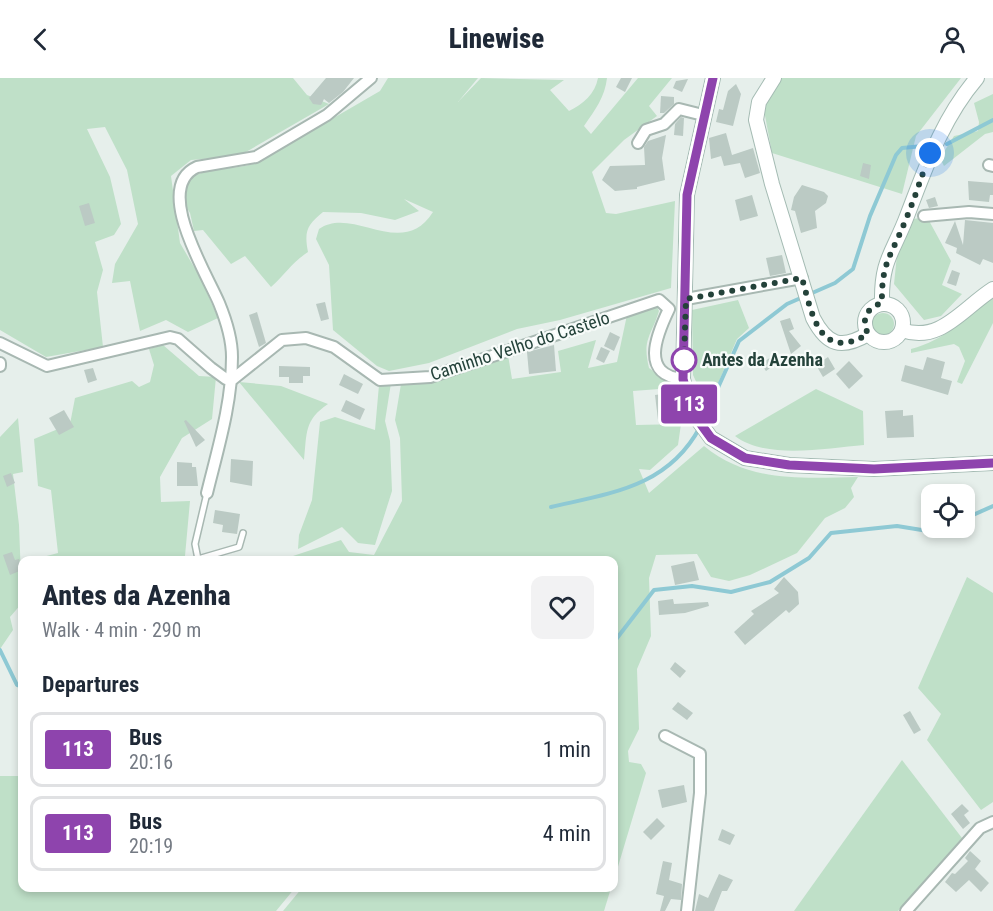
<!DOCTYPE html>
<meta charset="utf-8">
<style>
:root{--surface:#fff;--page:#f2f2f3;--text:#1f2937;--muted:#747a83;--line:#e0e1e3}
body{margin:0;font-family:"Roboto Condensed",sans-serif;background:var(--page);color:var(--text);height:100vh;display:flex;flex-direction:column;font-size:22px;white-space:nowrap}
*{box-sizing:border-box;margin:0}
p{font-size:20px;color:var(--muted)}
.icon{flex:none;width:33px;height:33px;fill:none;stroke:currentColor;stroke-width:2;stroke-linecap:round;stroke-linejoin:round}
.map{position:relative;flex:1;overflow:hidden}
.side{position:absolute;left:18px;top:478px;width:600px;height:336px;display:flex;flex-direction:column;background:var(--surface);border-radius:12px;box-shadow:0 3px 9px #0003}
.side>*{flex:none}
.badge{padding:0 12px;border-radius:4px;font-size:21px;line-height:39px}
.tools{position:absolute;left:921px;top:406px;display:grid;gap:12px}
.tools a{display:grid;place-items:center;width:54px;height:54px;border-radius:12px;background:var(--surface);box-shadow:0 3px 9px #0003;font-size:30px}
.you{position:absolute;width:30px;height:30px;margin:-15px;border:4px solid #fff;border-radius:50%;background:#1a73e8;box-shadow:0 0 0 9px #1a73e833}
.map>.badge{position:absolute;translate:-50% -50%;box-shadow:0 0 0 3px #fff}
h2{padding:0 24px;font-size:22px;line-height:54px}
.round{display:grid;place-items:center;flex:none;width:63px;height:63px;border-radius:12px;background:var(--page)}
.head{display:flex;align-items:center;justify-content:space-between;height:102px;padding:0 24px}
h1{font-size:28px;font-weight:800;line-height:45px}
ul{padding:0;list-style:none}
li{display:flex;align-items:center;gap:18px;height:75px;margin:0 12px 9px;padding:0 12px;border:3px solid var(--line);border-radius:12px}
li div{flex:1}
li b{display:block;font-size:22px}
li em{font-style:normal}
li .badge{min-width:66px;font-weight:700;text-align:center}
header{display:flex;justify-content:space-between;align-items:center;height:78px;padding:0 24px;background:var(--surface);font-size:27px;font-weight:800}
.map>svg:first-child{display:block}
.green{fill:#bfe0c8}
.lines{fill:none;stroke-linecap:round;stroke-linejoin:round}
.stream{stroke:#8ec9d4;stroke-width:4}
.building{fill:#bbcac4}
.lane-casing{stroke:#a8b8b2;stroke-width:8}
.street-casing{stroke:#a8b8b2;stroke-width:14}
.secondary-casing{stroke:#a4bbb3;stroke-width:16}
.lane{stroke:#fff;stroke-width:5}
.street{stroke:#fff;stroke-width:10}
.secondary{stroke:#fff;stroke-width:14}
.line-casing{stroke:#fff;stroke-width:14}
.line{stroke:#8e44ad;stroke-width:9}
.walk{stroke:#24423a;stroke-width:6;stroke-dasharray:0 10.8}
.stop-dot{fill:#fff;stroke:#8e44ad;stroke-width:3}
.labels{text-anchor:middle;stroke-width:4.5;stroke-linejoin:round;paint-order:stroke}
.street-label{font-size:18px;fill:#24423a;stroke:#f7fbf9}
.stop-label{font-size:18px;font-weight:bold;fill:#24423a;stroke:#f7fbf9;text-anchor:start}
</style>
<header><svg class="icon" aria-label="back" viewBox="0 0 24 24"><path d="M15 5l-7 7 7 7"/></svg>Linewise<svg class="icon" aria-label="person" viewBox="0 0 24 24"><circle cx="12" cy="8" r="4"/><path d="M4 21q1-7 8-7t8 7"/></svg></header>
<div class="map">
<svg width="993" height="833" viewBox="0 0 993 833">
<rect width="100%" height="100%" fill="#e6efeb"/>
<g class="green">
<polygon points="0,0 293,0 307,17 329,26 239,78 191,82 171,98 180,165 201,201 218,240 188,254 166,242 140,253 130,203 112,205 115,186 138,146 127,92 105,49 87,51 110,99 121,146 114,157 95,164 103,192 97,214 103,269 46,279 0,252"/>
<path d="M388 0H478L458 24 481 0 564 2 550 12 569 33C583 26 595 16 598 0H607C605 19 595 32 584 48L591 56 638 0H672L649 28 657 38 624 62 592 94 606 135 616 136 675 123 671 210 560 242 517 251 429 285 389 293 377 288 333 252 329 187 316 161 319 151C353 127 402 183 433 134L404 121 419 133 395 142 361 135 323 134C307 147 304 153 308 174 291 185 285 197 271 209L245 178 231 186 203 152 194 153 190 135 184 125 185 104C209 86 228 94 256 85L380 13Z"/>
<polygon points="779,0 961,0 916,58 902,116 772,75 763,27"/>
<polygon points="993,16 993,54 985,56 944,88 940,80 954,58 978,53 979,44 974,25"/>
<polygon points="927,139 951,183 942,207 962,216 941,238 924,242 894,206 897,177 913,141"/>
<path d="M993 218V245L962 306 957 304 965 283 959 269 954 266 911 275V271C945 262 966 240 993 218Z"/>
<polygon points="738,222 749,250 737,261 708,329 693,297 692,232"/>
<path d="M656 227 659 233C651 259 642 261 649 290L670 305 672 310 633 313 636 347 681 346 678 367 650 392 639 391 649 415 704 368C749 405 802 400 858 399L851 410 854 419 845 430 825 440 797 475 750 497 729 503 711 499 697 476 656 477 649 500 651 558 637 591 639 651 628 673 629 684 641 686 646 695 614 802V483H287L293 478 341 462 349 474 374 477 402 423 400 360 395 342 401 306 508 277 512 301 561 294 558 273 596 262 588 290 617 284 627 237Z"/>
<circle cx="883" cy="246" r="11"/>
<polygon points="163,267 199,298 216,299 212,341 182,360 160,399 161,424 190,423 185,478 189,483 39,483 39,480 58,475 51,412 38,408 34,361 70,346 75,320 132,303 139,309 150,304 154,287 149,271"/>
<path d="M239 304 281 308 328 326C304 342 307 355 304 382Z"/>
<polygon points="391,305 385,343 390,363 392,413 375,467 358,465 342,449 298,471 299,457 312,422 320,344 335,339 375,352 379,307"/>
<path d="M816 311 863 333 864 367C827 370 766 382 735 358Z"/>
<polygon points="18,340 23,394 13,396 19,447 22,525 10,539 13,552 0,571 0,359"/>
<polygon points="967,499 993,515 993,724 981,732 927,662 941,636 918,610"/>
<polygon points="902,682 962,760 898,833 794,833"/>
<polygon points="0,698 22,698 22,810 295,810 276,833 0,833"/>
<polygon points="302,810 611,810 604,833 283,833"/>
</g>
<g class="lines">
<g class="stream">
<polyline points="947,66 993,42"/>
<polyline points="703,343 739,263 787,226 835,205 853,191 870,138 896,77 902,70 923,68"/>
<path d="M551 429C611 415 668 409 700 349"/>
<polyline points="964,441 993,428"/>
<polyline points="614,564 654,512 692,508 731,514 770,504 809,480 831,455 897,448 928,453 938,450"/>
<polyline points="0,572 17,607 22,609"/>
</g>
</g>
<g class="building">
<polygon points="326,0 354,0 343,14 329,25 324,21 321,27 313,26 309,20"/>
<polygon points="621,0 632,0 625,14 616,9"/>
<polygon points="688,1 682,14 673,10 676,3"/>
<polygon points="736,6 741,16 733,48 716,44 719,31 723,32 728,13"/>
<polygon points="661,18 674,19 674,26 664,35 660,35"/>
<polygon points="681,39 684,40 683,58 674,57 675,46"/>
<polygon points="726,55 732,77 753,70 760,95 745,100 740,85 724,88 721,78 711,81 709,60"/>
<polygon points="666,57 662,80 665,102 637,109 637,111 615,113 602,102 610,88 645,87 644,69 648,63"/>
<polygon points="863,85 871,87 869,101 860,98"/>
<polygon points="968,103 993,105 993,117 990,117 989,124 969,122"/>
<polygon points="802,107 824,114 828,118 826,125 815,133 817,150 801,155 795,133 791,132 794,119"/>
<polygon points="752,117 758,138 740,143 735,122"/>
<polygon points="935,119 938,128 929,130 926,122"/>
<polygon points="89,125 95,145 85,148 79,128"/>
<polygon points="965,142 993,145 993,185 983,181 980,187 956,175 957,170 945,165 955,143 963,167"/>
<polygon points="782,177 786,195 770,198 766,180"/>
<polygon points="952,192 960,195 956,208 947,205"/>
<polygon points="325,224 329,241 321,243 316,226"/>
<polygon points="257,234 266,265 259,269 249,237"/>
<polygon points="790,240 794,251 789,253 801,268 791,276 780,243"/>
<polygon points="610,254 620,259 614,273 604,268"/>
<polygon points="554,267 556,293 529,296 527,274"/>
<polygon points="601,269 610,273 604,285 596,281"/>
<polygon points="771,279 776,286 766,293 761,286"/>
<polygon points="828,279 835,291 823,299 816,287"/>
<polygon points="927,279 945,284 941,300 952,303 948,317 901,303 905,287 923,292"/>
<polygon points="849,283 863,298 849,311 836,296"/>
<polygon points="279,288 310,289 310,298 303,298 303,305 289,305 289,299 279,299"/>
<polygon points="93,290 97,302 88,305 84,292"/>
<polygon points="344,296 363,306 358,316 339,307"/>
<polygon points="670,315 674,340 658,342 655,317"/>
<polygon points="346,322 365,331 360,342 341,333"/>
<polygon points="64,332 74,349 59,357 49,340"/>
<polygon points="903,332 903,338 913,337 914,359 887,360 885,333"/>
<polygon points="186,342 205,362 196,369 184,343"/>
<polygon points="231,381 253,383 252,408 230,404"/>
<polygon points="177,384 192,385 192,389 196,389 198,408 177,408"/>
<polygon points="11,395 15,405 7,409 3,398"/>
<polygon points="215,432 240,436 237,456 222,454 223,447 213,445"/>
<polygon points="12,474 15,482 19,481 22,492 10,497 3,477"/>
<polygon points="694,483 699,502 675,507 671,488"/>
<polygon points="784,499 798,514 799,526 789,535 786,532 745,567 734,554 754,536 751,533 779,515 774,511"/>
<polygon points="673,521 674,526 708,524 709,528 685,535 659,537 658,523"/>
<polygon points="675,584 686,593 680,600 670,591"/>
<polygon points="678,624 693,635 687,642 672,631"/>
<polygon points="910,633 921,652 914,656 903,637"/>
<polygon points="684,707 687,724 662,730 658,712"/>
<polygon points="962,726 969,733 964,737 970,745 963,751 951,736"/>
<polygon points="657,740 665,748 651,762 643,754"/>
<polygon points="722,751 735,757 730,767 718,762"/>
<polygon points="970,773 981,783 975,791 989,805 981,814 969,802 956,814 945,804 952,795 955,796 968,783 965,780"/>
<polygon points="663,783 672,785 669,802 682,806 681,822 671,821 665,833 660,833 664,818 656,816"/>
<polygon points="719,796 733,802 727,813 722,813 714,833 695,833 699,816 708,820"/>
</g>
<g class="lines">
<g class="lane-casing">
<polyline id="lane" points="207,415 195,466 198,481 239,469 243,455"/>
</g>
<g class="street-casing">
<g id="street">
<polyline points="638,65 646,52 664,46 679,31 703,37"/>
<polyline points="989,87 993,88"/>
<polyline points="924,138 969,134 993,136"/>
<polyline points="686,221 802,200"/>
<path d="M0 265 47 288 170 259 178 261 211 290 226 301H233L282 262 306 260 334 269 380 302 430 299 659 222 669 231C656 258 640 297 683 301"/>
<polyline points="0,285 0,288"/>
<path d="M207 415C218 370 232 325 232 279 232 261 226 242 219 225 207 196 152 109 197 89L256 79 327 37 371 0"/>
<polyline points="665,658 700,676 700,715 687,833"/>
<polyline points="906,833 980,750 993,744"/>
</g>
</g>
<g class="secondary-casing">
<g id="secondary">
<polyline points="713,0 687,117 683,301 692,334 711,360 745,380 789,387 874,391 993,385"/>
<path d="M774 0 759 24 756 42 772 106 813 240C827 267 841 272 868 256"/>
<path d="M882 225C881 182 893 175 907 138 926 89 942 41 977 0"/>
<circle cx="884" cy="245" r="19"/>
<path d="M902 252C940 266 963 230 993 211"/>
</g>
</g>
<use href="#lane" class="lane"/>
<use href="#street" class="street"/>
<use href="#secondary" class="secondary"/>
</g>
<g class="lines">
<g class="line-casing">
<polyline id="line" points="713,0 687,117 683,301 692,334 711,360 745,380 789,387 874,391 993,385"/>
</g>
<use href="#line" class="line"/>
<path class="walk" d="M684 282 686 221 802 200C812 236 819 285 868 256 861 241 866 230 882 225 881 184 892 177 906 141 915 120 922 97 930 75"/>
</g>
<circle class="stop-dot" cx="684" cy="282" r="12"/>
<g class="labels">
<g class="street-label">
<text transform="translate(520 268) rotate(-18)" y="6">Caminho Velho do Castelo</text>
</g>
<g class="stop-label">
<text x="702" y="288">Antes da Azenha</text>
</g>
</g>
</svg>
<div class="tools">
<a><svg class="icon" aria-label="locate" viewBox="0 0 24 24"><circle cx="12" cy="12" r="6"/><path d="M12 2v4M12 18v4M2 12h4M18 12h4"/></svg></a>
</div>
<div class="you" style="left:930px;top:75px"></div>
<b class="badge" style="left:689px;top:326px;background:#8e44ad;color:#fff">113</b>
<section class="side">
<div class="head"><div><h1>Antes da Azenha</h1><p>Walk · 4 min · 290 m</p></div><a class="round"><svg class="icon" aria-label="heart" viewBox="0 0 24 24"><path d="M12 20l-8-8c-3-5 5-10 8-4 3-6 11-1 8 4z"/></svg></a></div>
<h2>Departures</h2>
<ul>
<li><span class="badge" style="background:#8e44ad;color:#fff">113</span><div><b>Bus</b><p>20:16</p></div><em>1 min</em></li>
<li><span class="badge" style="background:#8e44ad;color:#fff">113</span><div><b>Bus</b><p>20:19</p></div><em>4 min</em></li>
</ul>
</section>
</div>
